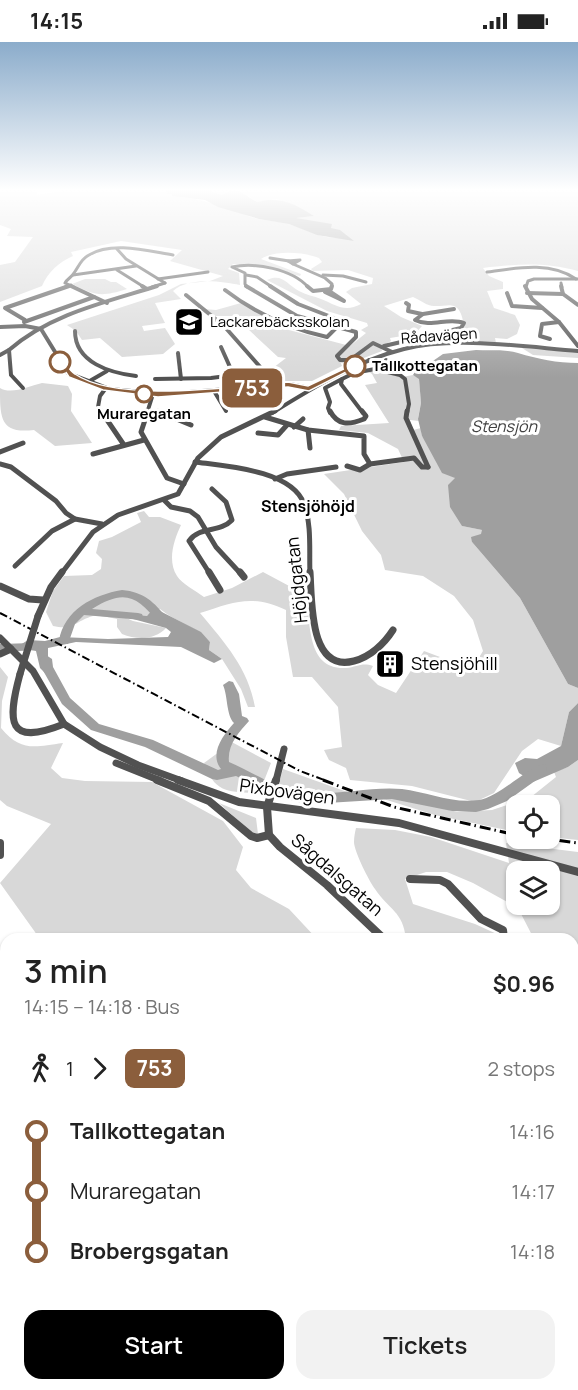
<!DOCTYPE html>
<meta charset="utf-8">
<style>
:root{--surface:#fff;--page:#f2f2f2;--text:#222;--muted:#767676;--accent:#000}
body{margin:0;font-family:Manrope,sans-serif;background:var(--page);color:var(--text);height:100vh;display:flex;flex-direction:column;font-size:22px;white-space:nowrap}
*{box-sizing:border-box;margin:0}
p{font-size:20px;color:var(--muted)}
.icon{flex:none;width:33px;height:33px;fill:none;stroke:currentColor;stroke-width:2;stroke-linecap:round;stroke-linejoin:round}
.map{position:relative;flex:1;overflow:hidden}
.details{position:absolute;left:0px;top:891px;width:579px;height:458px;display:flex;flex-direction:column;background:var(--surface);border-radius:18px 18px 0 0;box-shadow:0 2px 4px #0004}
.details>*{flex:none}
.badge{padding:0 12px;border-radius:9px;font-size:21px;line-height:39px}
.controls{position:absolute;left:506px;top:753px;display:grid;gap:12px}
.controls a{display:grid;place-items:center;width:54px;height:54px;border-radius:12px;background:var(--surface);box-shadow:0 2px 4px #0004;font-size:30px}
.map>.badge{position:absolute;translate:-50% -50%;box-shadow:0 0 0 3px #fff}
.legs{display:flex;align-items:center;gap:9px;height:66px;padding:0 24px;font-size:20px}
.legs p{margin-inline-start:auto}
.overview{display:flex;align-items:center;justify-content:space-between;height:102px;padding:0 24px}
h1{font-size:33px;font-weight:600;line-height:45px}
.button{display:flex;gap:12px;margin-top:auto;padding:12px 24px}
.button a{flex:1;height:69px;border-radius:18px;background:var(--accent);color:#fff;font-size:24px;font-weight:600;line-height:69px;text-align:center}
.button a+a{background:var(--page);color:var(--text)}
ul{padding:0 24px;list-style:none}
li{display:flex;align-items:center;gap:21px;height:60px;font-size:22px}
li i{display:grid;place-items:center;width:9px;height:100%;margin:0 8px;background:currentColor}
li i::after{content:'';width:15px;height:15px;margin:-8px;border:4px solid;border-radius:50%;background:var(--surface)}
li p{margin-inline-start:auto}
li:first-child i{background:linear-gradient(#0000 50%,currentColor 0)}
li:last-child i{background:linear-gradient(currentColor 50%,#0000 0)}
.status{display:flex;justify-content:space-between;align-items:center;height:42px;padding:0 30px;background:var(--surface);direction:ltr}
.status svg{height:16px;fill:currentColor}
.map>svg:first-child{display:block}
.green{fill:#d8d8d8;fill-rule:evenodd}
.water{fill:#9f9f9f}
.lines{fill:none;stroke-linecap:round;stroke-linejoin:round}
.river{fill:#9f9f9f;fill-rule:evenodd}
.minor-far5{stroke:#515151;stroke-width:3}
.minor-far4{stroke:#515151;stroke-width:4}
.minor-far3{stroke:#515151;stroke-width:5}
.minor-far2{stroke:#515151;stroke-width:7}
.minor-far1{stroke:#515151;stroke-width:8}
.minor{stroke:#515151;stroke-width:10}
.rail-far1{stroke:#000;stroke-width:2;stroke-dasharray:8 3 1.5 3;stroke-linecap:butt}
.rail{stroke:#000;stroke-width:3;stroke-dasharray:11 4 1.5 4;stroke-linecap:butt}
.minor-bridge{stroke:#515151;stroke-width:7}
.line-1{fill:#8b5e3c;stroke:#fff;stroke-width:1.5}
.stop-1-dot{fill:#fff;stroke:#8b5e3c;stroke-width:3}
.labels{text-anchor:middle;stroke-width:6;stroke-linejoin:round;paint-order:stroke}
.far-poi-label{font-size:15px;fill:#000;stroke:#fff;text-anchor:start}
.far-street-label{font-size:15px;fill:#000;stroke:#fff}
.far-stop-label{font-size:15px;font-weight:bold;fill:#000;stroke:#fff;text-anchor:start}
.far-water-label{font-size:16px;font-style:italic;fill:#404040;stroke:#fff}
.far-neighbourhood-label{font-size:16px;font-weight:bold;fill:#000;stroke:#fff}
.street-label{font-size:18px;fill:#000;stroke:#fff}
.poi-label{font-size:18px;fill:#000;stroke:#fff;text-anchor:start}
</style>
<div class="status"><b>14:15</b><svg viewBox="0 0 49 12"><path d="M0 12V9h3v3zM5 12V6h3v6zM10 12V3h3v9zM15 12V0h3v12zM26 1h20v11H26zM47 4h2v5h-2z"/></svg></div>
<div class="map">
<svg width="578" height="1348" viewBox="0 0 578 1348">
<rect width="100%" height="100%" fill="#fff"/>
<g class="green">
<path d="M0 147H57L38 148 37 153 61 149 59 147H166L165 149 173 152V154C197 156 225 164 248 174 261 179 276 178 289 182 309 188 326 201 347 193L315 180 294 176 314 174 277 157 257 160 239 148 222 153 204 147H578V229C544 220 518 222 483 226L489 234 503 240V247L487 249 494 266 515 273 520 283 517 292 507 297 495 296 496 301 451 300 447 296 466 293 462 285 464 284C459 250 444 270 426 262 422 260 418 257 413 255L384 264 401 275 422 284 415 292 390 296 391 299 381 305 382 309 348 322 341 321 342 324 312 339H279L269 329 286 316 278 315 234 274H215L204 267 216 268 241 261 289 288 350 304 366 291 361 288 368 284 367 281 327 269 267 238C283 231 287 243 299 249 306 253 314 254 321 257 336 263 345 271 361 262L346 250 352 246 372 242 373 236 348 228 313 229 311 227 322 220 319 216C304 210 274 208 261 217L301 232 300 234 260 224 233 222 228 227 239 231 240 243C221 239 188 235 173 249L181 257 155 261 165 281 142 284 144 289 165 286 175 302 163 312 122 315 100 296 82 298 76 289 67 283 159 253 181 242 210 239 223 234 170 219 182 208 121 199 71 210 73 214C59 220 48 230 42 244L0 260V223L15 220 33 195 7 194 11 187 0 183Z"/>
<path d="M85 237H105L111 240H116L127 247C101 255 96 254 72 242Z"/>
<polygon points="522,306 578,310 578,316 533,313"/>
<path d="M375 329 402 335 413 333 419 336 421 361 418 376 419 379 410 378 413 388 421 386 422 394 455 436 462 484 482 488V492L472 500 520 556 568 642 578 646V661L569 670 561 704 538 697 522 709 494 751 475 760 412 744 350 738 346 726 329 718 324 708 342 705 338 665 312 635H293L286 595V568C252 552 234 560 200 571 225 601 248 626 255 665H248L241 647 222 617 209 608 210 600C196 584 176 580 160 567L147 574 125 571 122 574 133 579 166 586C155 598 137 598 122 592L117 585V577C110 576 100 573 93 574 75 579 74 589 53 584L46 570 53 549 64 534 92 533 101 527 102 517 96 511 99 499 112 495 141 480 137 471 144 469 149 475H160L181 483C174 498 167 518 177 534 182 542 196 549 204 555L232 546 263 530 306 553C311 581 306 628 346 626 357 625 362 620 373 624L368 633 378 643 396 651 424 609 472 627 483 609 473 578 454 554 423 534 385 528 381 513 362 489 344 452 324 432 404 420 398 407 368 391 339 388 341 384 389 381 365 343 377 341 372 332 369 330Z"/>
<path d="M42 341 68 344 72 352 71 369 92 401 55 404 34 388C0 392 0 376 0 346 11 353 30 344 42 341Z"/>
<path d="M0 625 8 635 2 659 1 686C21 710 34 705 63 701L51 726 62 736 85 739 152 740 223 779 243 805 236 828 251 846 289 867 317 897H40L0 841 51 782 7 764 0 758Z"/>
<path d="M226 697 271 721 262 744 254 751C226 750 214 749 204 721L219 710Z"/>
<polygon points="578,718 578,798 549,795 549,764 516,764 516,790 435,773 377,755 396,754 457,770 492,768 531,755 556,735 554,730 568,725"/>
<path d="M283 727 350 751C325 753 302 752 278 744Z"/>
<polygon points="219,761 256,776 258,792 254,793"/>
<path d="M356 786 395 788 431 795 509 821 506 801 578 810V927L573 925V897H534L518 866 473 841 447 830H426L405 837 413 862 475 882 499 893V897H406C403 869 389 868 375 847 369 839 354 809 354 800 354 795 355 790 356 786ZM516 830H549V862H516Z"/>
<polygon points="573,994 578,995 578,1182 573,1180"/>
</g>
<g class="water">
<path d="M166 147H204L222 153C241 144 240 151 257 160 281 154 295 162 314 174L296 176 332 182 331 186 340 188 354 199 317 193 289 182 259 177 218 165 205 158 172 154V152H167Z"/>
<path d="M476 308C489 309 505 307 518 311 538 317 557 321 578 321V646L568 642 520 556 472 500 471 495 481 492 482 488 462 484 450 465 448 443 455 436 442 431 422 394 418 377 421 361 419 337 413 333 419 323 430 321 443 312Z"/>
<polygon points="154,566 201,590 210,600 209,608 222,617 214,621 181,605 76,600 48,606 48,618 53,628 48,634 40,626 36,609 17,605 28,598 45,599 60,595 108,597 168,595 171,590 166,586 122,574 125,571 147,574"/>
<polygon points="578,661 578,718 568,725 533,740 519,731 515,721 525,716 537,717 561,704 569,670"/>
</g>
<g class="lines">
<g class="river">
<path d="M122 548C144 550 154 560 167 576L168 579 167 582H159C137 553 124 547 92 567L138 571 142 572 143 575 142 578 84 573 75 582 68 602H60L59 599C64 568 93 553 122 548Z"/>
<polygon points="33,601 37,602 39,605 37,608 0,610 0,602"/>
<path d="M46 613 52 617 53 625 70 656 99 682 153 698 218 728 221 727C209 712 223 693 234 681 226 673 228 654 223 643L229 639 233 640 239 652 242 674 247 676 249 679C239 690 227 703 229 720 252 730 276 746 301 750 334 755 368 744 402 747 427 750 452 762 479 758 501 755 533 719 546 723L547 727 546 731 507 759 488 767 476 770 452 769 392 757 327 761H301L278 754 236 734 217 738 212 737 145 705 91 688 62 662 41 625 40 617Z"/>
</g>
<g class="minor-far5">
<polyline points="117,207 126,217 165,241"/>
<polyline points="270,216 289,219"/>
<polygon points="300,218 293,222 288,219"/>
<polyline points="293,222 325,236 332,242 331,245"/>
<polyline points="117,228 144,245"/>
<path d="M487 230C516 226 550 219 576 237"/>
<polyline points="73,233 136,224"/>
<polyline points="246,233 257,235 272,245"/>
<polyline points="323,233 343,234 366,240"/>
<polyline points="158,237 208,230"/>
<polyline points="561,241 562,245"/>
<polyline points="65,245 71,243"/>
<path d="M74 245 65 241C67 237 72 235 74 231 79 224 81 217 89 213 112 199 148 209 173 213"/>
<polyline points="152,245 165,241"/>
<path d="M247 245 245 242V231L232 225C255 220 292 227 308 245"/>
<polyline points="526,245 528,239 534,237 578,237"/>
</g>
<g class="minor-far4">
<polyline points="71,244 107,261"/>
<polyline points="142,244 147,247"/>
<polyline points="246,244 297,274 356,290 356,295 337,314 340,318 350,318 373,301 392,310"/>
<polyline points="270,244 298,262 334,276"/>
<polyline points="307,244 313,249 331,247 332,244"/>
<polyline points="525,244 532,257 559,280 578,304"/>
<path d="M225 248C255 271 290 287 327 295L337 285"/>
<polyline points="325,250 344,259 329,249"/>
<polyline points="507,251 512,264 542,266"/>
<polyline points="527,251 563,252 561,244"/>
<polyline points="563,252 578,263"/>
<polyline points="186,253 224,284 277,344"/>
<polyline points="406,261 409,263 408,269 422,272"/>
<polyline points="25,278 5,266 69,244"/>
<polyline points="24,280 94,255"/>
<polyline points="0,285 25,284 41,287 68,331 110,347 164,352 290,342 309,346"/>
<path d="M75 289C75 321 111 331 136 334"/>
<polyline points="550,297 540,294 542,282 559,280"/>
<path d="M384 304 461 286 464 281C448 275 431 286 415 278L423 272 454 267"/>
<polyline points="221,305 234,334"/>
<polyline points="178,311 181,337"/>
<polyline points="0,313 9,308"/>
<polyline points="369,318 376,322 375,327 400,333 405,337 409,362 407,371"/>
<polyline points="386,318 392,326 390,330"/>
<polyline points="155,337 211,336 265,329"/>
<polyline points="342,337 354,331 375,327"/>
<polyline points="88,340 107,329"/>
<path d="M23 346 11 333 9 308C50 272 106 260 157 244"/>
<polyline points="214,349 226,369"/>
<polyline points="147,368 160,371"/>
<polyline points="102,371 98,365 100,354 106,346"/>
<polyline points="147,371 153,352"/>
<path d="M272 371C314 345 356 319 404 307 454 294 526 305 578 309"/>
<polyline points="330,371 328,366 330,360 325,346 342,337 341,342 363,371"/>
</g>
<g class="minor-far3">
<polyline points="101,369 124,403"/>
<polyline points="148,369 141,390 167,436 184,442"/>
<polyline points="157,369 191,383"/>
<path d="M330 369C338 384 349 383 364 377L366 374 362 369"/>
<polyline points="407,369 406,376 428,425"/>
<polyline points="265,375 308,388 364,394 364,412 370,422"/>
<polyline points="294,385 303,377"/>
<polyline points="308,388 310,406"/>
<polyline points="258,391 278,393 287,383"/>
<polyline points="0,410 23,401"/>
<polyline points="93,412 144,398"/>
<path d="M195 420C225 424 292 428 304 462 312 483 309 510 310 532"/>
<polyline points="0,422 11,425 56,459 66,471 75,477 102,482"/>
<polyline points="347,424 360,428 370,422 414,416 422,425 428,425"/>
<polyline points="275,437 287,432 336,425"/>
<polyline points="164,458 171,465 190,469 198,475 216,505 241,532"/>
<polyline points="15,524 52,489 75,477"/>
<polyline points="61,532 93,490 118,473 178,452 198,416 221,395 275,369"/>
<path d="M210 532 189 499C199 484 220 491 232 478L226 460 212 447"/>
</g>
<g class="minor-far2">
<polyline points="209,530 220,548"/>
<polyline points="240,530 244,535"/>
<path d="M310 530C312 559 309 631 354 619 370 615 384 602 393 588"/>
<polyline points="0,544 29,557 43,558"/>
<polyline points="38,574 51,545 62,530"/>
<polyline points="0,596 33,629 64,682 100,705 138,723 182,739"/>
<polyline points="0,612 11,607"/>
<path d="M20 632C7 680 7 705 64 682"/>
<polyline points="116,721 161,739"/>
<polyline points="276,739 284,707"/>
</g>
<g class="minor-far1">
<polyline points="157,738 209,759 251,794 257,796 269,793"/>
<polyline points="178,738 239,760 399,781 578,830"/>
<polyline points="276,738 267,765 269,793 280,805 327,843 384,897"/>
<polyline points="0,801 0,813"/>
<polyline points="410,837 440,838 448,842 481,877 503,888 504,897"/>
<polyline points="573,985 578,986"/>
</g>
<g class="minor">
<polyline points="573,1196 578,1198"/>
<polyline points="0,1320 6,1284"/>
<polyline points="387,1342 390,1348"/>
</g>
<polyline class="rail-far1" points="0,571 300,729 327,739"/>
<g class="rail">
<polyline points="323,738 394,765 516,793"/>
<polyline points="539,796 578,801"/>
</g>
<polyline class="minor-bridge" points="20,632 38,574"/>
</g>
<linearGradient id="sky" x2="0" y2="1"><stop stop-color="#8baccb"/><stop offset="0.44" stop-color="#fff"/><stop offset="1" stop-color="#fff" stop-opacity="0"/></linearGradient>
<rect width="578" height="336" fill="url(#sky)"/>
<path class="line-1" d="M58 318H63C66 322 70 329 75 332 119 362 234 344 288 340L308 344 352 323 358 324 309 349 288 345 158 355 103 348 69 335Z"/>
<defs>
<g id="school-square" transform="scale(1.5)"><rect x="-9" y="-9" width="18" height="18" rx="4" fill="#000" stroke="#fff"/><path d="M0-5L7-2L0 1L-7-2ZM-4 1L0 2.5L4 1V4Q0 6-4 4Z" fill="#fff"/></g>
<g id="building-square" transform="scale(1.5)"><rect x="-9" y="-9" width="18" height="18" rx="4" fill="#000" stroke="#fff"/><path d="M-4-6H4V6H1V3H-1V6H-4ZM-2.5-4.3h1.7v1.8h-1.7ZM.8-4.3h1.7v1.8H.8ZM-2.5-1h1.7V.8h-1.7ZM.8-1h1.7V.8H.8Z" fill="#fff"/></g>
</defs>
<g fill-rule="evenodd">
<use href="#school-square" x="189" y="280"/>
<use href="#building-square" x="390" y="622"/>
</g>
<g class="stop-1-dot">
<circle cx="60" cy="320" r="10"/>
<circle cx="355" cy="324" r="10"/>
<circle cx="144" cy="352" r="8"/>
</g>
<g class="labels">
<g class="far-poi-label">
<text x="210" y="285">Lackarebäcksskolan</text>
</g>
<g class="far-street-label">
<text transform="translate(439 294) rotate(-4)" y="5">Rådavägen</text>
</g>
<g class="far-stop-label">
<text x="372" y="329">Tallkottegatan</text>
<text x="144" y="377" text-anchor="middle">Muraregatan</text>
</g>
<g class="far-water-label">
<text x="504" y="390">Stensjön</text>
</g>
<g class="far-neighbourhood-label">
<text x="308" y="470">Stensjöhöjd</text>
</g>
<g class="street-label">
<text transform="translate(297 538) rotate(-96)" y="6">Höjdgatan</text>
<text transform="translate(287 750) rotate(8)" y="6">Pixbovägen</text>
<text transform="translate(337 833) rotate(41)" y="6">Sågdalsgatan</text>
</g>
<g class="poi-label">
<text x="411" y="628">Stensjöhill</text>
</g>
</g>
</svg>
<div class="controls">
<a><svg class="icon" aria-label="locate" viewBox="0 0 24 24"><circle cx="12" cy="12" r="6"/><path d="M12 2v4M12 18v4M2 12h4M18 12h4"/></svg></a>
<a><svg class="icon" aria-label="layers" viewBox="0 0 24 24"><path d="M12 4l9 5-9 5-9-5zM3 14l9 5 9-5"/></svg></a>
</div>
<b class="badge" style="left:252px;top:346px;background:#8b5e3c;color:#fff">753</b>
<section class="details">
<div class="overview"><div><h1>3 min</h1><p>14:15 – 14:18 · Bus</p></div><b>$0.96</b></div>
<div class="legs"><svg class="icon" aria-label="walk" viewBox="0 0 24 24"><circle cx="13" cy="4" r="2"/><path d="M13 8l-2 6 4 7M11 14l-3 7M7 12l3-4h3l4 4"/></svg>1<svg class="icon" aria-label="forward" viewBox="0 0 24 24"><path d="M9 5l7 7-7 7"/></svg><b class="badge" style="background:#8b5e3c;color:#fff">753</b><p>2 stops</p></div>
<ul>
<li><i style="color:#8b5e3c"></i><b>Tallkottegatan</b><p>14:16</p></li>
<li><i style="color:#8b5e3c"></i><span>Muraregatan</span><p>14:17</p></li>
<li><i style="color:#8b5e3c"></i><b>Brobergsgatan</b><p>14:18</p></li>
</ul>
<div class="button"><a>Start</a><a>Tickets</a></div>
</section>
</div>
